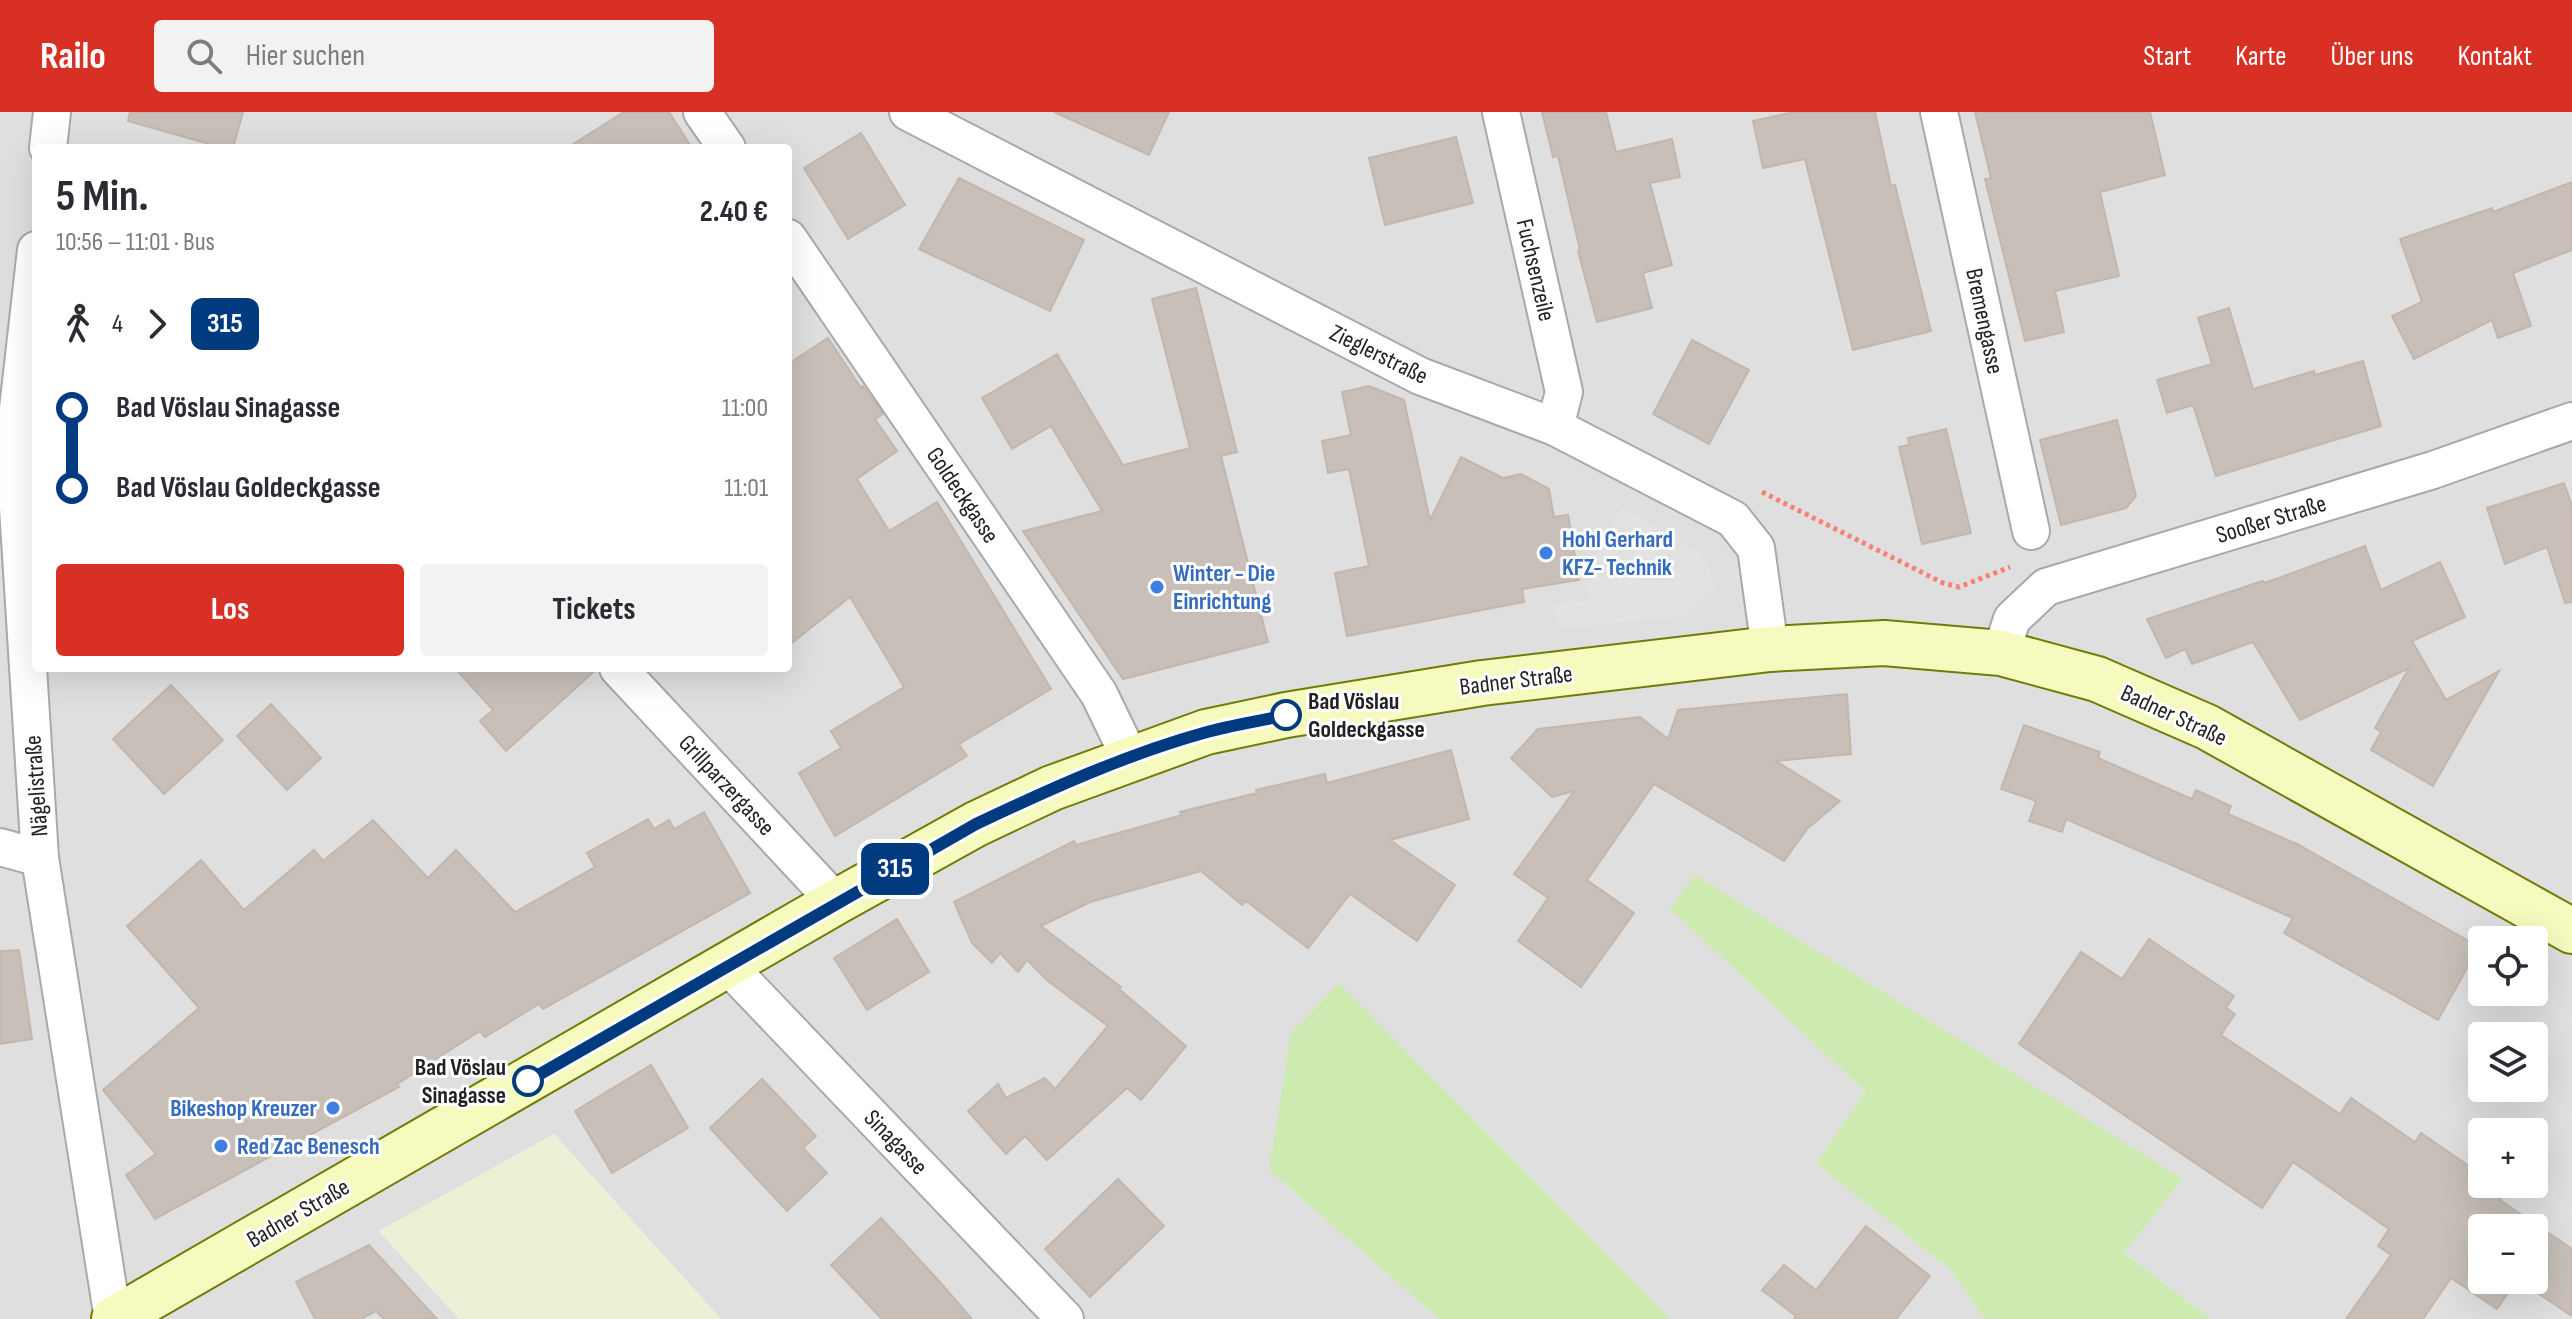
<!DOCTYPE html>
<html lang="de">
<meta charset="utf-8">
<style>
:root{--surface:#fff;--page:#f2f2f3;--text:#2b2b33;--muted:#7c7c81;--accent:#d93025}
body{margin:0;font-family:"Sofia Sans Condensed",sans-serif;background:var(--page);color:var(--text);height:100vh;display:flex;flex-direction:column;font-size:30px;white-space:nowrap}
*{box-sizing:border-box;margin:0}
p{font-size:26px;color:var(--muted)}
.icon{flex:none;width:44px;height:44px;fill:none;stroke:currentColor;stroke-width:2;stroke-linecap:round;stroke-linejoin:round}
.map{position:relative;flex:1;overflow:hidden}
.details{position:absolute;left:32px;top:32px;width:760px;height:528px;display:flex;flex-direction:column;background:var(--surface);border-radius:8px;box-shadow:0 8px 32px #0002}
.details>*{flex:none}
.badge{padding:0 16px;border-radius:12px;font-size:28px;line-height:52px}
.controls{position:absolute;left:2468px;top:814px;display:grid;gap:16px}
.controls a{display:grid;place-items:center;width:80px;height:80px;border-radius:8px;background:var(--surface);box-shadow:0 8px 32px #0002;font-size:40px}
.map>.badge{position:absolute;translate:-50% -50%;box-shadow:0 0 0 4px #fff}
.legs{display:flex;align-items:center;gap:12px;height:88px;padding:0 24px;font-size:26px}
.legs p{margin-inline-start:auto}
.head{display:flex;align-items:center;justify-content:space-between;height:136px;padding:0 24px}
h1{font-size:44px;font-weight:700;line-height:60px}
.cta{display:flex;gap:16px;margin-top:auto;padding:16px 24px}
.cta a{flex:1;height:92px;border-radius:8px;background:var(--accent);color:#fff;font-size:32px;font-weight:700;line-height:92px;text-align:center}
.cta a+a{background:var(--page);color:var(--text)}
ul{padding:0 24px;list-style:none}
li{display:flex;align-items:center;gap:28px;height:80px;font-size:30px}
li i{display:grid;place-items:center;width:12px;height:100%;margin:0 10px;background:currentColor}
li i::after{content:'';width:20px;height:20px;margin:-10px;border:6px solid;border-radius:50%;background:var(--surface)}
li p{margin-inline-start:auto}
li:first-child i{background:linear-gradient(#0000 50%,currentColor 0)}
li:last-child i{background:linear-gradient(currentColor 50%,#0000 0)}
header{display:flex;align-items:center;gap:48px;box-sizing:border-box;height:112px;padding:0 40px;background:var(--accent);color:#fff}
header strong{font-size:38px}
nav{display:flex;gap:44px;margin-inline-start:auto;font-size:28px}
.search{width:560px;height:72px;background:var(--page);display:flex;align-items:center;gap:20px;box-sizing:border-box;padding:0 28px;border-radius:8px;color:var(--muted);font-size:30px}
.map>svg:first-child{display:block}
.residential{fill:#e0dfdf;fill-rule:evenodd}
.farmland{fill:#eef0d5}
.grass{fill:#cdebb0}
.parking{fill:#e2e2e2}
.building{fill:#c7bfb8;stroke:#c4b6ab;stroke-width:2}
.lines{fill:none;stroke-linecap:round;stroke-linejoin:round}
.street-casing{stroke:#a9a9a9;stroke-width:40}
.secondary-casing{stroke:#707d05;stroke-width:48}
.path{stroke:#fa8072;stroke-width:5;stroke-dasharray:4 4;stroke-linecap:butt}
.street{stroke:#fff;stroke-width:36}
.secondary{stroke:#f7fabf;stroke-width:44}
.line-1-casing{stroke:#fff;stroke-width:18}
.line-1{stroke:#003b80;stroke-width:12}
.shop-dot{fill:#3f7fe0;stroke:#fff;stroke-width:3}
.stop-1-dot{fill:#fff;stroke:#003b80;stroke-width:4}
.labels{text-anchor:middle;stroke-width:6;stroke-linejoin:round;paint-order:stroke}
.street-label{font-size:24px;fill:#222;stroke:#fff}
.shop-label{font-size:24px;font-weight:bold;fill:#366cbe;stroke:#fff;text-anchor:start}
.stop-label{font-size:24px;font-weight:bold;fill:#222;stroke:#fff;text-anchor:start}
</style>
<header>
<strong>Railo</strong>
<div class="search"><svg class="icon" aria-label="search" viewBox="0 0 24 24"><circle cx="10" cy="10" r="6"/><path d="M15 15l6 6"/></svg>Hier suchen</div>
<nav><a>Start</a><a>Karte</a><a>Über uns</a><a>Kontakt</a></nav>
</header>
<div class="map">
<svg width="2572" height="1207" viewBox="0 0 2572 1207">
<rect width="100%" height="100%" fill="#f2efe9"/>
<path class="residential" d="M0 0H2572V1207H2211L2123 1140 2183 1068 1670 797 1865 979 1816 1052 1949 1156 1985 1207H1671L1339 871 1269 1058 1439 1207H721L554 1022 379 1119 459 1207H0ZM36 36H788V556H36ZM2482 828H2534V880H2482ZM2482 924H2534V976H2482ZM2482 1020H2534V1072H2482ZM2482 1116H2534V1168H2482Z"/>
<polygon class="farmland" points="554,1022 721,1207 459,1207 379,1119"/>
<g class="grass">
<polygon points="1695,763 2183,1067 2124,1141 2211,1207 1985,1207 1949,1156 1816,1052 1865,979 1670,797"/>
<polygon points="1339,871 1671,1207 1439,1207 1269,1058 1291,921"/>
</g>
<polygon class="parking" points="1621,394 1698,439 1710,455 1716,476 1688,504 1558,517 1553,491 1588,489 1586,465"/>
<g class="building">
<polygon points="130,0 243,0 233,36 223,36 128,9"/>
<polygon points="624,0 669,0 692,36 567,36"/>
<polygon points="1054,0 1169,0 1149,43"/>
<polygon points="1542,0 1606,0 1616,40 1672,27 1680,65 1650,71 1672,153 1643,161 1652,196 1597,210 1578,139 1580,138 1558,44 1553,45"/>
<polygon points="1794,0 1875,0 1891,74 1895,73 1931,219 1853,238 1805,47 1763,56 1753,9"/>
<polygon points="1975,0 2150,0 2165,63 2100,80 2119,164 2055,179 2064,220 2025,229 1985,67 1991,66"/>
<polygon points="861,21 905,93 848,127 804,56"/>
<polygon points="1456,25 1473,91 1385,113 1369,46"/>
<polygon points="959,66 1084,128 1050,199 919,137"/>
<polygon points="2572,70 2572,138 2513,161 2531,214 2498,226 2492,208 2414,247 2392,204 2422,190 2400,127 2492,96 2493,100"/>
<polygon points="1196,176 1237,340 1221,344 1268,530 1123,567 1023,419 1102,399 1051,314 1012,337 982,286 1057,242 1123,353 1190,336 1152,187"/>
<polygon points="2229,196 2253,277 2314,259 2315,263 2363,249 2381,314 2216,364 2193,293 2167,301 2157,268 2212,252 2198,206"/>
<polygon points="828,226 861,276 863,274 883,302 875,307 897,339 857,367 889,419 937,390 1051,577 959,632 967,644 835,724 799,661 841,636 831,619 904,575 850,485 788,534 788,252"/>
<polygon points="1692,228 1749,258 1709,332 1653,302"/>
<polygon points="1369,274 1404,288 1430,408 1461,345 1503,366 1521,362 1549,377 1554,405 1568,403 1579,468 1522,477 1524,490 1347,524 1335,461 1369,454 1349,357 1328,361 1322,329 1351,323 1342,280"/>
<polygon points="2117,308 2136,384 2126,396 2061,413 2040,328"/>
<polygon points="1946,317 1971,421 1922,432 1899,335 1909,333 1908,326"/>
<polygon points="2564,371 2572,394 2572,490 2565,491 2547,435 2505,452 2487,396"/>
<polygon points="2365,434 2381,478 2440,450 2465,505 2412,529 2446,588 2499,559 2433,674 2371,638 2381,620 2375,616 2409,556 2300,608 2253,530 2192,552 2185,537 2166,546 2147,507 2263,469 2265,471"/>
<polygon points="455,556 598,556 506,639 480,609 493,598"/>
<polygon points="171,573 223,628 164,682 113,627"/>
<polygon points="1847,582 1851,642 1776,649 1840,689 1807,717 1784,749 1654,672 1587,768 1634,801 1581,875 1518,829 1548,786 1514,762 1574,679 1552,685 1511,646 1538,617 1640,605 1668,627 1678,598"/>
<polygon points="271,592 321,646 287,678 237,624"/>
<polygon points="2024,613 2100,640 2098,646 2192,687 2196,678 2231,694 2228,702 2297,732 2479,835 2438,908 2284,821 2293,806 2066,707 2062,720 2029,709 2036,689 2001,677"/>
<polygon points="1451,638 1469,707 1390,728 1455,773 1417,829 1350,782 1308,836 1246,789 1242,793 1201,759 1090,790 1041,814 1121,875 1119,877 1186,934 1141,988 1127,976 1047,1048 1025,1024 1006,1042 968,999 998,972 1006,986 1045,966 1055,977 1108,914 1048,869 1027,848 1018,860 1000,841 992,851 972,831 954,790 1074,729 1076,733 1182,703 1180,700 1257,681 1256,678 1325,662 1327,671"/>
<polygon points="704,700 750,781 543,897 539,892 485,925 480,919 397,972 399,975 155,1107 126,1063 156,1042 103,978 199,896 127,814 201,748 244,798 314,738 323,749 373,708 428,766 456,738 515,800 595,755 587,741 648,707 654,717 669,708 674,717"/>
<polygon points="897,807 929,860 867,898 834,846"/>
<polygon points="2149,827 2234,884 2226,896 2235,902 2221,923 2340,1002 2351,986 2415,1030 2421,1021 2482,1063 2482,1072 2495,1072 2506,1079 2500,1088 2572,1137 2572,1204 2518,1168 2534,1168 2534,1116 2482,1116 2482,1168 2517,1168 2497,1197 2451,1166 2423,1207 2346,1207 2391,1143 2378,1134 2389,1117 2293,1050 2262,1096 2019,932 2081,840 2122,867"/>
<polygon points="19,838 32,927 0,932 0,839"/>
<polygon points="651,953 688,1016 612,1061 575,999"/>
<polygon points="762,967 816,1024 803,1036 827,1061 787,1099 710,1016"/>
<polygon points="1118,1067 1164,1114 1090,1185 1045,1137"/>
<polygon points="881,1106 939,1169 972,1207 882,1207 831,1153"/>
<polygon points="1866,1114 1930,1164 1896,1207 1794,1207 1796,1204 1762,1178 1784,1153 1816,1178"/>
<polygon points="369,1133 437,1207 384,1207 376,1199 361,1207 315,1207 296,1170"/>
</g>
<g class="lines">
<g class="street-casing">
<g id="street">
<polyline points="702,0 727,36"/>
<polyline points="908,0 1420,264 1555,315 1733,407 1756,436 1770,537"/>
<polyline points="1501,0 1564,280 1555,315"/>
<polyline points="1939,0 2031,419"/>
<polyline points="48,36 52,0"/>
<polyline points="788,126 1099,582 1130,646"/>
<polyline points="36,138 14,332 40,746 113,1207"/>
<polyline points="2001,541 2012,507 2046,475 2433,358 2572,309"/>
<polyline points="618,556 836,790"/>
<polyline points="0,735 40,746"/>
<polyline points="728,854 1065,1207"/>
</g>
</g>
<g class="secondary-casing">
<polyline id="secondary" points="114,1207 836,790 976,712 1052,676 1206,620 1286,603 1482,571 1770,537 1884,531 2001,541 2097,567 2207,615 2572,819"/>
</g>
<polyline class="path" points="1762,380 1943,471 1959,475 2010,455"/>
<use href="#street" class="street"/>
<use href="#secondary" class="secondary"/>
</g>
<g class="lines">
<g class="line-1-casing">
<path id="line-1" d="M528 969 976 712C1050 677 1127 642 1207 620 1232 613 1260 609 1286 603"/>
</g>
<use href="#line-1" class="line-1"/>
</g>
<g class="shop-dot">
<circle cx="1546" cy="441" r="8"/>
<circle cx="1157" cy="475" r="8"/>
<circle cx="333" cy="996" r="8"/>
<circle cx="221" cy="1034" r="8"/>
</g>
<g class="stop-1-dot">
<circle cx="1286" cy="603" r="14"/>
<circle cx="528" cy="969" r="14"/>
</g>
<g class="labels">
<g class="street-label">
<text transform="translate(1536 158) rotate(77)" y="8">Fuchsenzeile</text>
<text transform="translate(1985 209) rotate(78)" y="8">Bremengasse</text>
<text transform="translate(1379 242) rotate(26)" y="8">Zieglerstraße</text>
<text transform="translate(963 383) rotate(56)" y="8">Goldeckgasse</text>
<text transform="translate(2271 407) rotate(-17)" y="8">Sooßer Straße</text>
<text transform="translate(1516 568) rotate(-7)" y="8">Badner Straße</text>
<text transform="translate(2174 603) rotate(25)" y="8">Badner Straße</text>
<text transform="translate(727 673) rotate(47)" y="8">Grillparzergasse</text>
<text transform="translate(36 674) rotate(-94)" y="8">Nägelistraße</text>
<text transform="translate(896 1030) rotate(46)" y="8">Sinagasse</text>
<text transform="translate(298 1101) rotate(-30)" y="8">Badner Straße</text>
</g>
<g class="shop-label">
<text x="1562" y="435">Hohl Gerhard<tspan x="1562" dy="28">KFZ- Technik</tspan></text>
<text x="1173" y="469">Winter - Die<tspan x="1173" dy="28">Einrichtung</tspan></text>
<text x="317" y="1004" text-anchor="end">Bikeshop Kreuzer</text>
<text x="237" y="1042">Red Zac Benesch</text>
</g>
<g class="stop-label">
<text x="1308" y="597">Bad Vöslau<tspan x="1308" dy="28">Goldeckgasse</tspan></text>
<text x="506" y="963" text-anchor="end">Bad Vöslau<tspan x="506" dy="28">Sinagasse</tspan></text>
</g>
</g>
</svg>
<div class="controls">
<a><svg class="icon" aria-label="locate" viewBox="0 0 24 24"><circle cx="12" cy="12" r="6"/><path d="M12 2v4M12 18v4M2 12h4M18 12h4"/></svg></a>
<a><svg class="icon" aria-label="layers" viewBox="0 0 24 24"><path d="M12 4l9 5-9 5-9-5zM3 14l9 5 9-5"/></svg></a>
<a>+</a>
<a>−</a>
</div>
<b class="badge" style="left:895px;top:757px;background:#003b80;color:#fff">315</b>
<section class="details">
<div class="head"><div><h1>5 Min.</h1><p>10:56 – 11:01 · Bus</p></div><b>2.40 €</b></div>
<div class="legs"><svg class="icon" aria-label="walk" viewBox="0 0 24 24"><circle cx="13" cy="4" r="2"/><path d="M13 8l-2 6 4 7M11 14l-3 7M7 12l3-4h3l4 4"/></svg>4<svg class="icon" aria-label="forward" viewBox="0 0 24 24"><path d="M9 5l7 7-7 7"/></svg><b class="badge" style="background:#003b80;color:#fff">315</b></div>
<ul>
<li><i style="color:#003b80"></i><b>Bad Vöslau Sinagasse</b><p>11:00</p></li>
<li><i style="color:#003b80"></i><b>Bad Vöslau Goldeckgasse</b><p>11:01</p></li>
</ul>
<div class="cta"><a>Los</a><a>Tickets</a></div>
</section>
</div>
